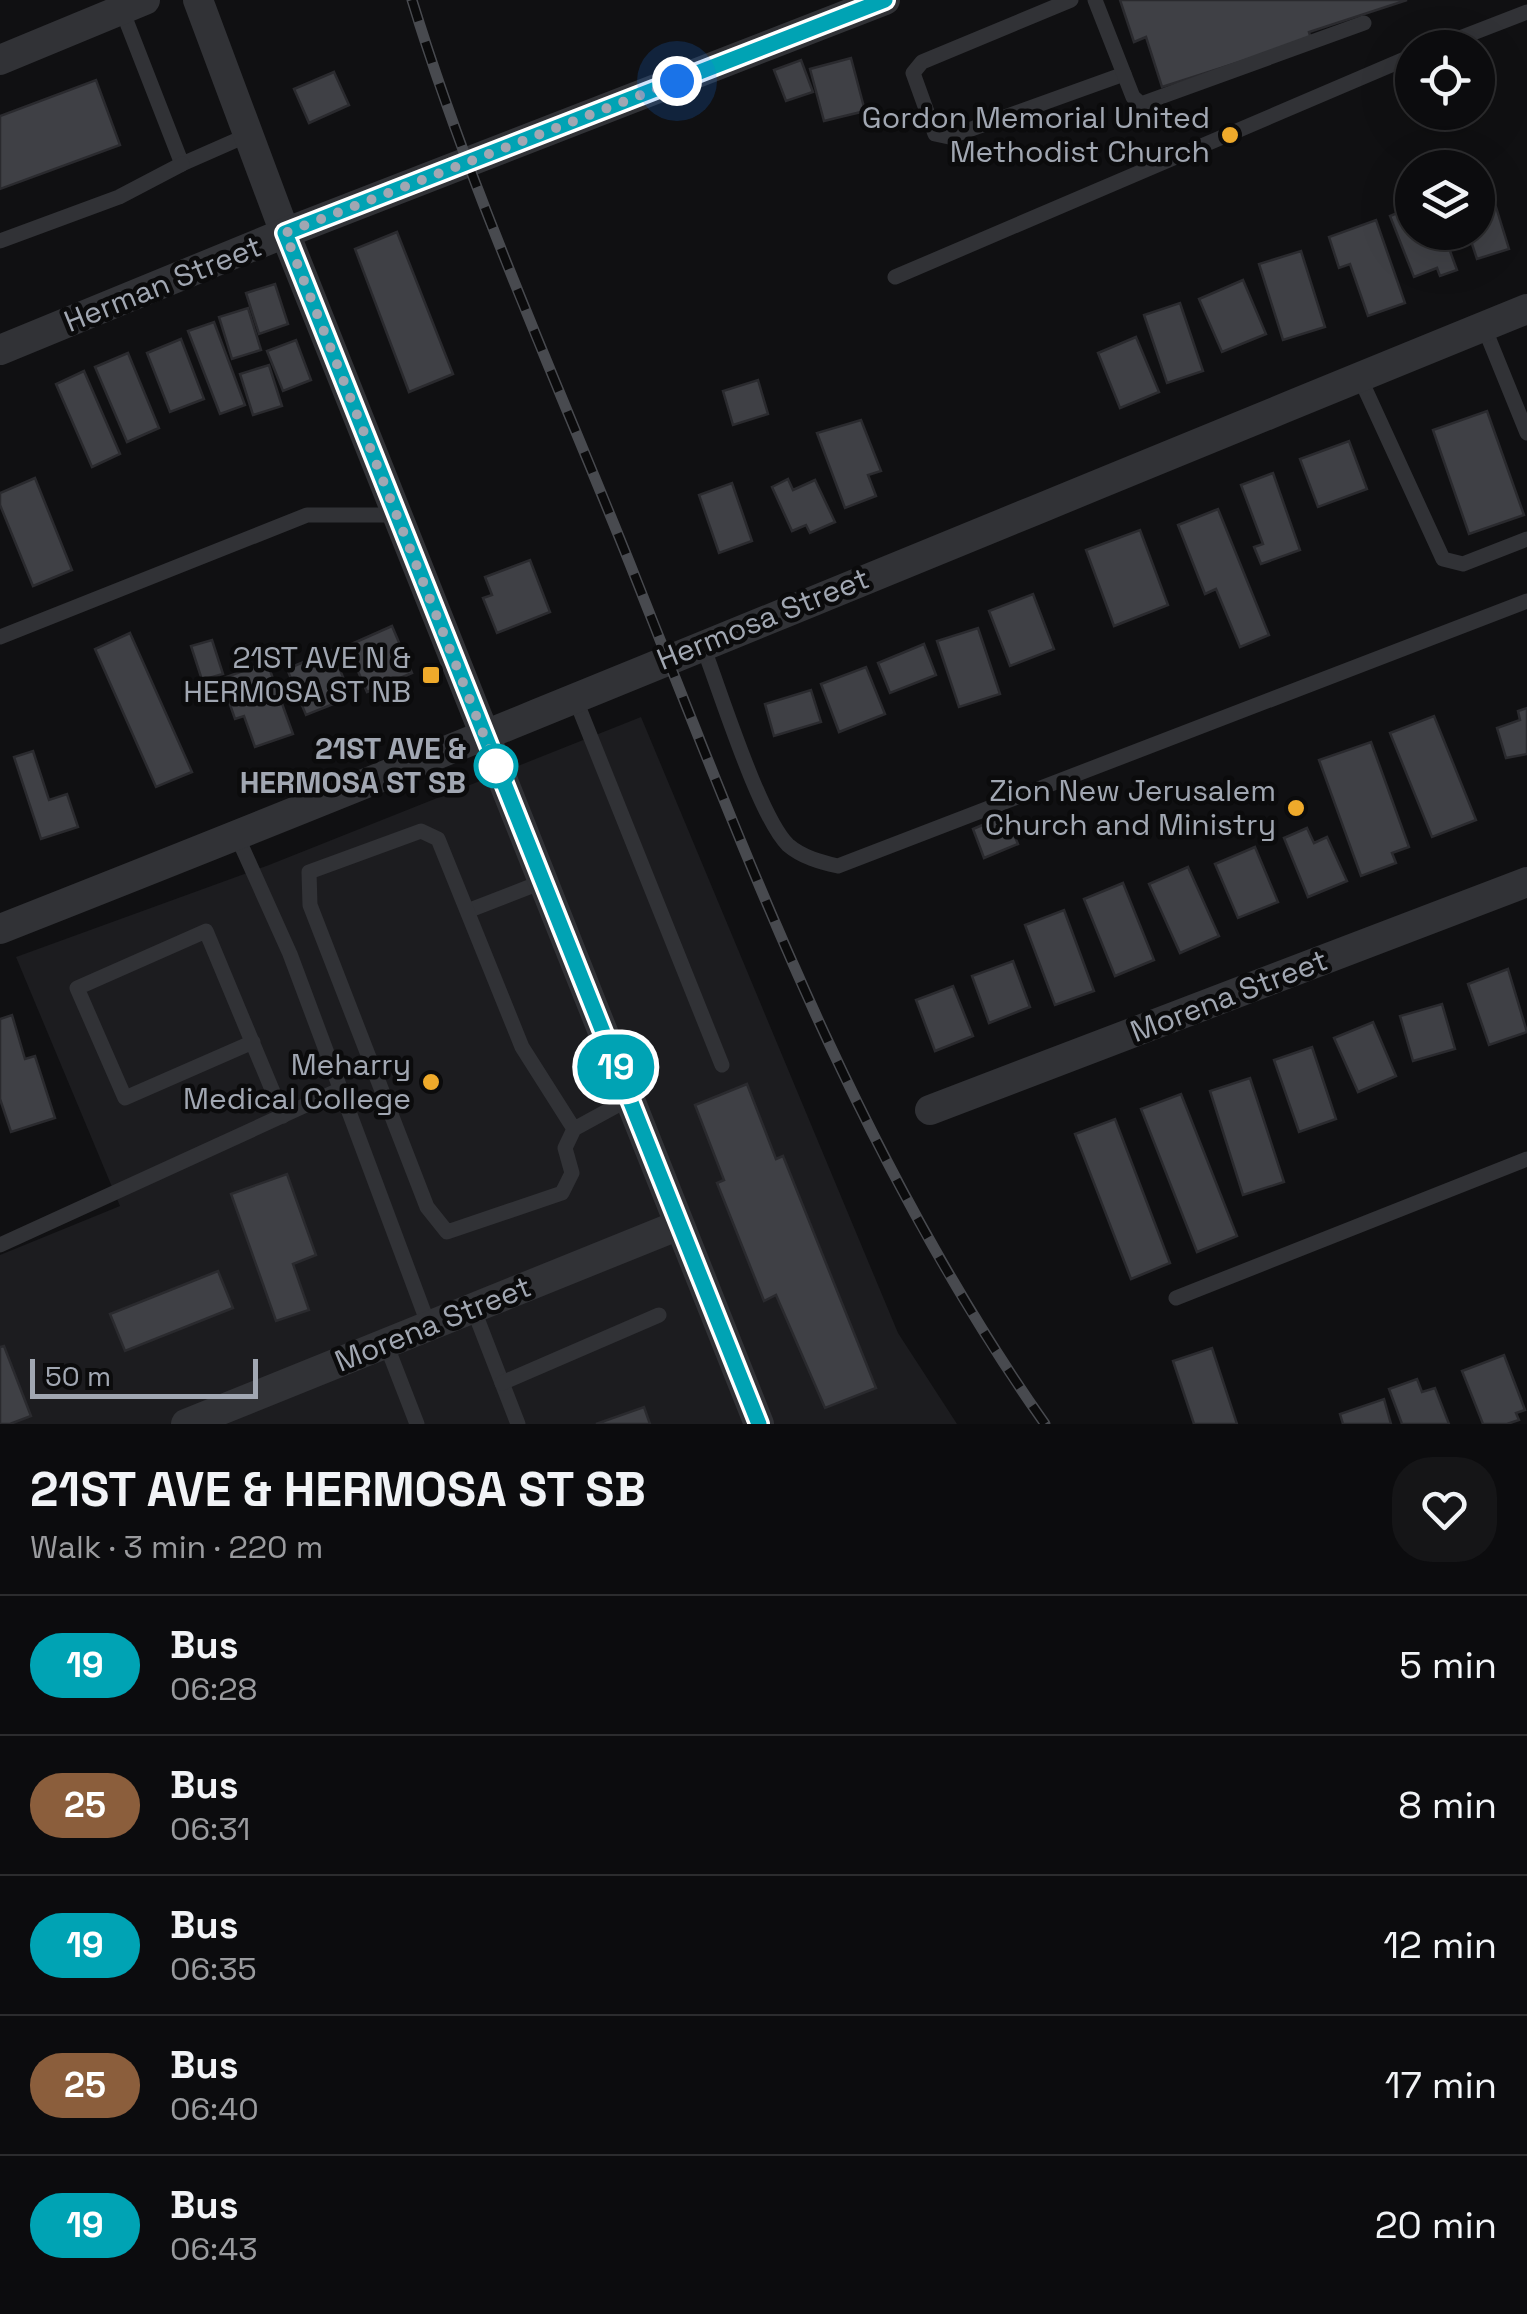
<!DOCTYPE html>
<meta charset="utf-8">
<style>
:root{--surface:#0c0c0e;--page:#151517;--text:#f1f3f6;--muted:#9a9b9e;--line:#2c2c2e}
body{margin:0;font-family:"Space Grotesk",sans-serif;background:var(--page);color:var(--text);height:100vh;display:flex;flex-direction:column;font-size:38px;white-space:nowrap}
*{box-sizing:border-box;margin:0}
p{font-size:32px;color:var(--muted)}
.icon{flex:none;width:55px;height:55px;fill:none;stroke:currentColor;stroke-width:2;stroke-linecap:round;stroke-linejoin:round}
.map{position:relative;height:1424px;overflow:hidden}
.side{display:flex;flex-direction:column;background:var(--surface);flex:1}
.side>*{flex:none}
.badge{padding:0 20px;border-radius:32px;font-size:35px;line-height:65px}
.fabs{position:absolute;left:1395px;top:30px;display:grid;gap:20px}
.fabs a{display:grid;place-items:center;width:100px;height:100px;border-radius:50%;background:var(--surface);box-shadow:0 10px 40px #0002,0 0 0 2px var(--line);font-size:50px}
.scale{position:absolute;left:30px;bottom:25px;width:228px;box-sizing:border-box;padding-left:10px;border:5px solid #a1a7b2;border-top:0;font-size:28px;line-height:35px;white-space:nowrap;color:#a1a7b2;-webkit-text-stroke:8px #0b0b0c;paint-order:stroke}
.you{position:absolute;width:50px;height:50px;margin:-25px;border:8px solid #fff;border-radius:50%;background:#1a73e8;box-shadow:0 0 0 15px #1a73e833}
.map>.badge{position:absolute;translate:-50% -50%;box-shadow:0 0 0 5px #fff}
.round{display:grid;place-items:center;flex:none;width:105px;height:105px;border-radius:40px;background:var(--page)}
.headline{display:flex;align-items:center;justify-content:space-between;height:170px;padding:0 30px}
h1{font-size:48px;font-weight:700;line-height:75px}
ul{padding:0;list-style:none}
li{display:flex;align-items:center;gap:30px;height:140px;padding:0 30px;border-top:2px solid var(--line)}
li div{flex:1}
li b{display:block;font-size:38px}
li em{font-style:normal}
li .badge{min-width:110px;font-weight:700;text-align:center}
.map>svg:first-child{display:block}
.built{fill:#1c1c1f}
.building{fill:#3f4045;stroke:#2a2a2e;stroke-width:2.5}
.lines{fill:none;stroke-linecap:round;stroke-linejoin:round}
.lane{stroke:#313236;stroke-width:15}
.street{stroke:#313236;stroke-width:30}
.rail-casing{stroke:#484a4f;stroke-width:11}
.rail{stroke:#0b0b0c;stroke-width:8;stroke-dasharray:22;stroke-linecap:butt}
.line-casing{stroke:#fff;stroke-width:22}
.line{stroke:#00a3b4;stroke-width:15}
.walk{stroke:#a1a7b2;stroke-width:10;stroke-dasharray:0 18}
.poi-dot{fill:#efaa2b;stroke:#0b0b0c;stroke-width:4}
.stop-dot{fill:#fff;stroke:#00a3b4;stroke-width:5}
.labels{text-anchor:middle;stroke-width:9;stroke-linejoin:round;paint-order:stroke}
.poi-label{font-size:30px;fill:#a1a7b2;stroke:#0b0b0c;text-anchor:end}
.street-label{font-size:30px;fill:#a1a7b2;stroke:#0b0b0c}
.stop-label{font-size:30px;font-weight:bold;fill:#a1a7b2;stroke:#0b0b0c;text-anchor:end}
</style>
<div class="map">
<svg width="1527" height="1424" viewBox="0 0 1527 1424">
<rect width="100%" height="100%" fill="#101012"/>
<polygon class="built" points="641,717 898,1333 957,1424 0,1424 0,1255 120,1206 16,957 269,865"/>
<g class="building">
<polygon points="1120,0 1407,0 1309,32 1311,39 1162,87 1146,37 1134,42"/>
<polygon points="851,58 865,111 824,121 810,69"/>
<polygon points="801,60 813,92 786,101 774,70"/>
<polygon points="334,72 349,105 309,123 294,89"/>
<polygon points="96,80 120,145 0,189 0,116"/>
<polygon points="1412,207 1412,232 1443,232 1457,270 1440,276 1437,268 1414,277 1390,216"/>
<polygon points="1496,207 1509,249 1477,259 1468,232 1478,232 1478,212"/>
<polygon points="1376,220 1405,303 1368,316 1350,264 1339,268 1329,237"/>
<polygon points="397,232 453,374 409,392 355,249"/>
<polygon points="1301,251 1325,327 1283,340 1259,264"/>
<polygon points="1243,280 1266,334 1222,352 1199,299"/>
<polygon points="275,284 288,324 259,334 246,293"/>
<polygon points="1180,303 1203,371 1167,383 1144,315"/>
<polygon points="248,308 261,350 232,359 219,317"/>
<polygon points="214,322 245,405 220,414 188,331"/>
<polygon points="1136,337 1159,392 1120,408 1098,353"/>
<polygon points="181,339 204,399 170,412 147,353"/>
<polygon points="296,340 311,380 283,391 267,351"/>
<polygon points="128,353 159,428 127,442 95,367"/>
<polygon points="269,365 282,406 253,415 240,374"/>
<polygon points="84,371 120,454 92,467 56,384"/>
<polygon points="758,380 768,414 733,425 723,391"/>
<polygon points="1487,411 1524,515 1469,534 1433,430"/>
<polygon points="861,420 881,471 868,475 876,496 845,508 817,433"/>
<polygon points="1349,441 1367,489 1318,507 1300,459"/>
<polygon points="1273,473 1300,550 1261,564 1254,547 1263,544 1241,485"/>
<polygon points="35,478 72,570 33,586 0,505 0,493"/>
<polygon points="788,479 793,490 815,480 835,522 810,533 806,525 792,531 772,487"/>
<polygon points="732,483 752,541 719,553 699,495"/>
<polygon points="1218,509 1269,635 1240,647 1216,589 1205,594 1178,525"/>
<polygon points="1140,530 1168,605 1114,626 1086,550"/>
<polygon points="530,560 550,612 497,633 483,598 492,595 485,577"/>
<polygon points="1033,594 1054,649 1010,666 989,611"/>
<polygon points="392,626 412,673 367,692 347,646"/>
<polygon points="978,628 1000,694 959,707 937,641"/>
<polygon points="130,633 192,772 156,787 95,649"/>
<polygon points="212,640 223,674 202,680 191,646"/>
<polygon points="924,644 936,675 890,693 878,663"/>
<polygon points="332,650 351,697 306,715 287,669"/>
<polygon points="267,662 293,734 255,747 244,716 235,719 221,679"/>
<polygon points="866,667 885,714 839,732 821,684"/>
<polygon points="811,690 821,722 774,736 765,704"/>
<polygon points="1527,708 1527,754 1506,758 1497,728 1520,720 1518,711"/>
<polygon points="1434,716 1476,820 1432,837 1390,733"/>
<polygon points="1371,742 1409,847 1392,853 1396,863 1361,876 1319,760"/>
<polygon points="33,751 49,800 67,794 78,827 41,839 14,757"/>
<polygon points="1006,815 1018,844 984,858 973,829"/>
<polygon points="1307,828 1314,843 1327,837 1347,881 1308,897 1284,838"/>
<polygon points="1255,847 1278,902 1238,918 1215,864"/>
<polygon points="1188,867 1219,936 1180,953 1149,884"/>
<polygon points="1123,883 1154,960 1115,976 1084,899"/>
<polygon points="1064,910 1094,991 1055,1005 1025,925"/>
<polygon points="1013,961 1030,1007 989,1023 972,976"/>
<polygon points="1508,969 1527,1032 1489,1045 1468,984"/>
<polygon points="953,986 973,1036 935,1051 916,1000"/>
<polygon points="1442,1004 1455,1049 1413,1061 1400,1016"/>
<polygon points="12,1015 25,1059 35,1056 55,1118 11,1132 0,1099 0,1019"/>
<polygon points="1373,1022 1396,1076 1358,1092 1334,1038"/>
<polygon points="1312,1047 1336,1119 1299,1132 1274,1060"/>
<polygon points="1250,1078 1284,1182 1243,1195 1210,1091"/>
<polygon points="747,1084 776,1159 783,1156 876,1388 825,1408 776,1295 764,1301 717,1183 724,1180 695,1105"/>
<polygon points="1181,1094 1237,1236 1197,1252 1141,1109"/>
<polygon points="1115,1119 1170,1263 1131,1279 1075,1134"/>
<polygon points="287,1174 316,1255 293,1264 309,1310 276,1321 231,1194"/>
<polygon points="218,1271 233,1308 125,1351 110,1314"/>
<polygon points="4,1346 31,1416 10,1424 0,1424 0,1347"/>
<polygon points="1212,1348 1237,1424 1194,1424 1173,1361"/>
<polygon points="1504,1355 1525,1410 1516,1413 1519,1420 1507,1424 1483,1424 1462,1371"/>
<polygon points="1417,1379 1422,1392 1435,1388 1449,1424 1402,1424 1389,1389"/>
<polygon points="1384,1399 1391,1424 1343,1424 1340,1414"/>
<polygon points="644,1407 650,1424 596,1424"/>
</g>
<g class="lines">
<g class="lane">
<polyline points="1071,0 922,62 913,73 935,134 949,137 1124,74"/>
<polyline points="1095,0 1133,97 1141,104 1364,23"/>
<polyline points="122,10 182,164 248,135"/>
<polyline points="1434,48 1527,12"/>
<polyline points="0,241 119,197 182,164"/>
<polyline points="895,277 1412,56"/>
<polyline points="1484,327 1527,433"/>
<polyline points="1360,378 1443,559 1463,564 1527,539"/>
<polyline points="0,637 307,515 397,515"/>
<path d="M702 644C719 687 759 817 788 845 802 857 820 862 838 866L1527 601"/>
<polyline points="575,698 722,1065"/>
<polyline points="237,836 290,954 429,1326"/>
<polyline points="470,910 542,882"/>
<polyline points="253,1042 125,1098 77,988 206,931 283,1116"/>
<polyline points="574,1129 522,1047 438,839 421,831 309,872 310,905 427,1207 447,1232 562,1193 572,1173 565,1148 574,1129 629,1099"/>
<polyline points="0,1245 341,1089"/>
<polyline points="1176,1298 1527,1159"/>
<polyline points="473,1308 518,1424"/>
<polyline points="386,1344 417,1424"/>
<polyline points="502,1383 659,1315"/>
</g>
<g class="street">
<polyline points="198,0 285,233 759,1424"/>
<polyline points="0,60 145,0"/>
<polyline points="0,350 285,233 885,0"/>
<path d="M0 929C511 728 1018 516 1527 309"/>
<polyline points="930,1110 1527,882"/>
<polyline points="186,1424 679,1225"/>
</g>
<g class="rail-casing">
<path id="rail" d="M412 0C471 192 555 377 630 564 748 861 859 1160 1045 1424"/>
</g>
<use href="#rail" class="rail"/>
</g>
<g class="lines">
<g class="line-casing">
<polyline id="line" points="759,1424 285,233 885,0"/>
</g>
<use href="#line" class="line"/>
<polyline class="walk" points="496,766 285,233 677,81"/>
</g>
<g class="poi-dot">
<circle cx="1230" cy="135" r="10"/>
<rect x="421" y="665" width="20" height="20" rx="5"/>
<circle cx="1296" cy="808" r="10"/>
<circle cx="431" cy="1082" r="10"/>
</g>
<circle class="stop-dot" cx="496" cy="766" r="20"/>
<g class="labels">
<g class="poi-label">
<text x="1210" y="128">Gordon Memorial United<tspan x="1210" dy="34">Methodist Church</tspan></text>
<text x="411" y="668">21ST AVE N &amp;<tspan x="411" dy="34">HERMOSA ST NB</tspan></text>
<text x="1276" y="801">Zion New Jerusalem<tspan x="1276" dy="34">Church and Ministry</tspan></text>
<text x="411" y="1075">Meharry<tspan x="411" dy="34">Medical College</tspan></text>
</g>
<g class="street-label">
<text transform="translate(163 284) rotate(-22)" y="10">Herman Street</text>
<text transform="translate(763 619) rotate(-22)" y="10">Hermosa Street</text>
<text transform="translate(1229 996) rotate(-21)" y="10">Morena Street</text>
<text transform="translate(433 1324) rotate(-22)" y="10">Morena Street</text>
</g>
<g class="stop-label">
<text x="466" y="759">21ST AVE &amp;<tspan x="466" dy="34">HERMOSA ST SB</tspan></text>
</g>
</g>
</svg>
<div class="fabs">
<a><svg class="icon" aria-label="locate" viewBox="0 0 24 24"><circle cx="12" cy="12" r="6"/><path d="M12 2v4M12 18v4M2 12h4M18 12h4"/></svg></a>
<a><svg class="icon" aria-label="layers" viewBox="0 0 24 24"><path d="M12 4l9 5-9 5-9-5zM3 14l9 5 9-5"/></svg></a>
</div>
<div class="scale">50 m</div>
<div class="you" style="left:677px;top:81px"></div>
<b class="badge" style="left:616px;top:1067px;background:#00a3b4;color:#fff">19</b>
</div>
<section class="side">
<div class="headline"><div><h1>21ST AVE &amp; HERMOSA ST SB</h1><p>Walk · 3 min · 220 m</p></div><a class="round"><svg class="icon" aria-label="heart" viewBox="0 0 24 24"><path d="M12 20l-8-8c-3-5 5-10 8-4 3-6 11-1 8 4z"/></svg></a></div>
<ul>
<li><span class="badge" style="background:#00a3b4;color:#fff">19</span><div><b>Bus</b><p>06:28</p></div><em>5 min</em></li>
<li><span class="badge" style="background:#8b5e3c;color:#fff">25</span><div><b>Bus</b><p>06:31</p></div><em>8 min</em></li>
<li><span class="badge" style="background:#00a3b4;color:#fff">19</span><div><b>Bus</b><p>06:35</p></div><em>12 min</em></li>
<li><span class="badge" style="background:#8b5e3c;color:#fff">25</span><div><b>Bus</b><p>06:40</p></div><em>17 min</em></li>
<li><span class="badge" style="background:#00a3b4;color:#fff">19</span><div><b>Bus</b><p>06:43</p></div><em>20 min</em></li>
</ul>
</section>
